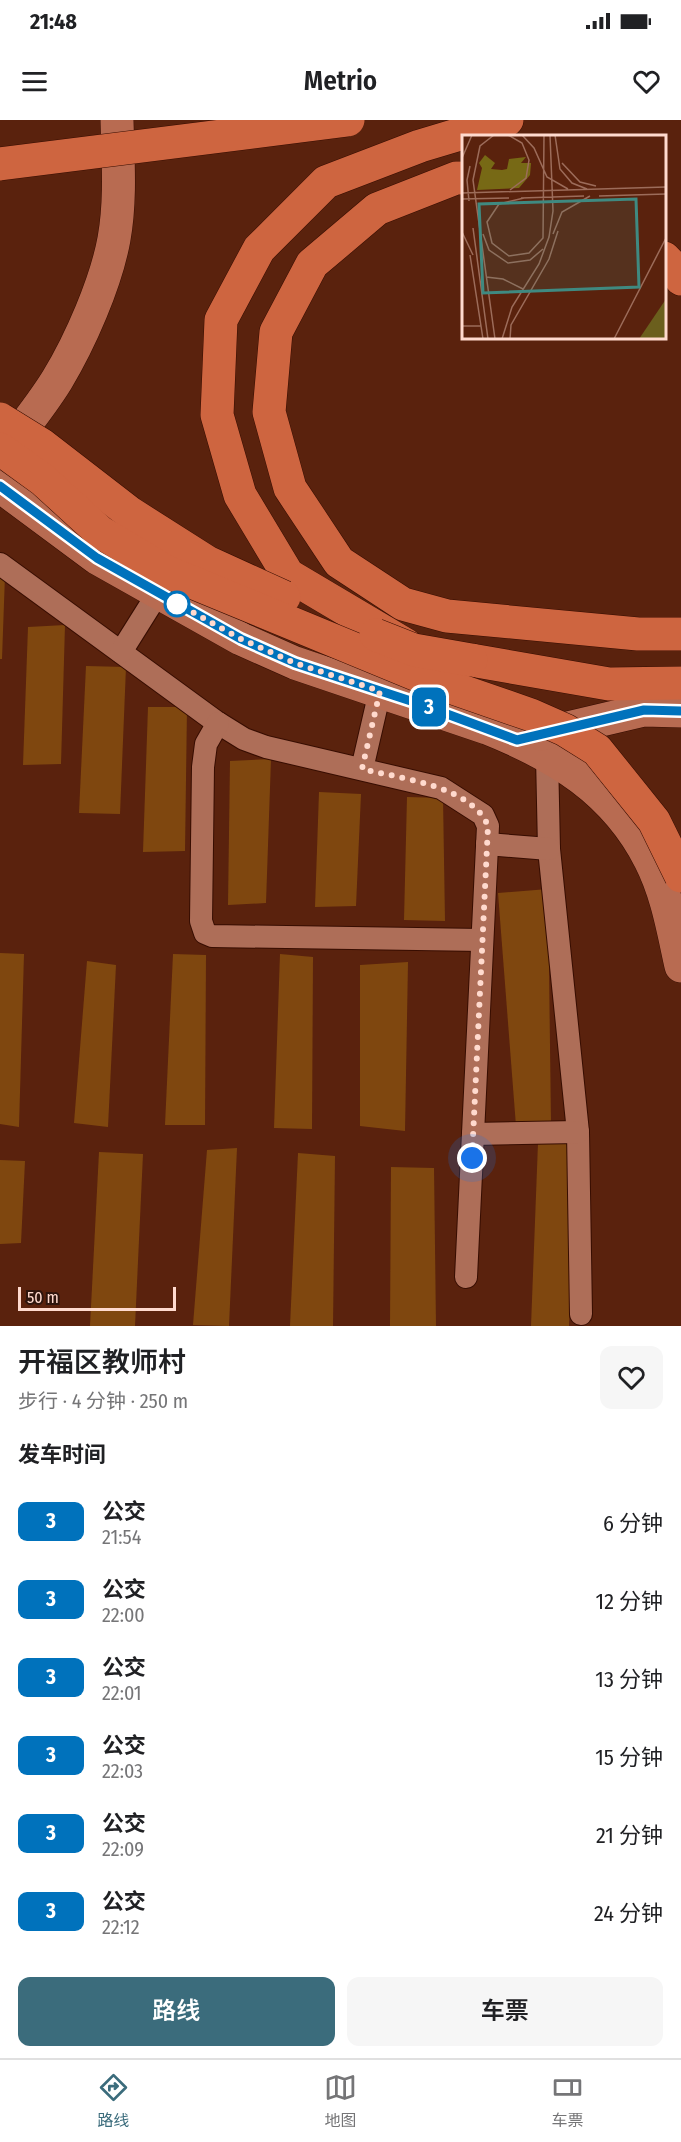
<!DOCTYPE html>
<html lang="zh">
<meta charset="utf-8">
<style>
:root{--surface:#fff;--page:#f6f6f6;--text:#202124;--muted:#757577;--line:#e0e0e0;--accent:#3b6c7c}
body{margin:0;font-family:"Fira Sans Condensed","Noto Sans SC",sans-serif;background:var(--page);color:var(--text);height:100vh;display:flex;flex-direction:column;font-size:22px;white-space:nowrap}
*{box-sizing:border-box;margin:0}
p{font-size:20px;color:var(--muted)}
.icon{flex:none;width:33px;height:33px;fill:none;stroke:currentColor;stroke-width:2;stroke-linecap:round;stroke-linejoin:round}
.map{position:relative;height:1206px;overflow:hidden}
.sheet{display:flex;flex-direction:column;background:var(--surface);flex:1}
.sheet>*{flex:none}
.badge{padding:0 12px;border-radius:9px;font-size:21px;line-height:39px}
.scale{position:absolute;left:18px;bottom:15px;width:158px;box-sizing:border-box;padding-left:6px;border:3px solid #ffdace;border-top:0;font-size:16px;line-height:21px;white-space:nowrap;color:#ffdace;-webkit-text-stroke:4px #2e150d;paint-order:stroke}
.you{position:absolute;width:30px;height:30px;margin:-15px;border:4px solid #fff;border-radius:50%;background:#1a73e8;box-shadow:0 0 0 9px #1a73e833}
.map>.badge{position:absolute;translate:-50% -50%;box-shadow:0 0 0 3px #fff}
h2{padding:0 18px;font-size:22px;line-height:54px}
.round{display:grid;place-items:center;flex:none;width:63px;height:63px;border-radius:12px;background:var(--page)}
.overview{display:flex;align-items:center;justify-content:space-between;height:102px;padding:0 18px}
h1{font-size:28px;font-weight:600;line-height:45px}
.primary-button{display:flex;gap:12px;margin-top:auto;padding:12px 18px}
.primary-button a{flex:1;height:69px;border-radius:12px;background:var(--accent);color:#fff;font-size:24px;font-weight:600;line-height:69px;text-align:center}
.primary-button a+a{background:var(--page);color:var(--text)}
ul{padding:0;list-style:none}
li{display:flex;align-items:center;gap:18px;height:78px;padding:0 18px}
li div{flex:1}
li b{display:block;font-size:22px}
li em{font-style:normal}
li .badge{min-width:66px;font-weight:700;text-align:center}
.status{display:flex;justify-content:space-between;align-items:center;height:42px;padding:0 30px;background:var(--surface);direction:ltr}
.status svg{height:16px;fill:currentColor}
header{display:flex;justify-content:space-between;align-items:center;height:78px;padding:0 18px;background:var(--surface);font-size:27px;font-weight:600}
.tabs{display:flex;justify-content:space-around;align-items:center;height:84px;border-top:2px solid var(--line);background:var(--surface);font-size:16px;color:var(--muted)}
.tabs a{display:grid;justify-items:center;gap:3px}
.tabs .selected{color:var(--accent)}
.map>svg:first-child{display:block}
.building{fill:#7f470f}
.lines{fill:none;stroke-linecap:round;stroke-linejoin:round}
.street-casing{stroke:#370d01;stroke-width:24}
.secondary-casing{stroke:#370d01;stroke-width:34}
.highway-casing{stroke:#370d01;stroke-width:34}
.street{stroke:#ae6e58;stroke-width:22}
.secondary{stroke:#b86b51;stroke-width:33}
.highway{stroke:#ce6540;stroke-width:33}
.highway-bridge-casing{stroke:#370d01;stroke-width:34;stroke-linecap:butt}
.highway-bridge{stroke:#ce6540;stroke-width:33}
.line-casing{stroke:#fff;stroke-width:14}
.line{stroke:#0072bc;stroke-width:9}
.walk{stroke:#ffdace;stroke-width:6;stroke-dasharray:0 10.8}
.stop-dot{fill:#fff;stroke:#0072bc;stroke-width:3}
.inset-road{fill:none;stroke:#9c6c5a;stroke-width:1.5}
.view{fill:#3f8a81;fill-opacity:0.15;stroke:#3f8a81;stroke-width:3}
.inset-edge{fill:none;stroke:#ffdace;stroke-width:3}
</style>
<div class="status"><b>21:48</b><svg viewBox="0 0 49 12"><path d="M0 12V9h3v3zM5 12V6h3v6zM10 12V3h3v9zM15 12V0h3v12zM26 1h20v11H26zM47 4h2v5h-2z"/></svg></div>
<header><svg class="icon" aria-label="menu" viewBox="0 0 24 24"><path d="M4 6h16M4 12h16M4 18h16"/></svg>Metrio<svg class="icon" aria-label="heart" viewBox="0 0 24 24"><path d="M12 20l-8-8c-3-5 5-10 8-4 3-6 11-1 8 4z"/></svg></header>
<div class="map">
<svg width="681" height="1206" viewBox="0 0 681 1206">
<rect width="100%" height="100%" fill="#5a220d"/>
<g class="building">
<polygon points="0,455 5,455 2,539 0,539"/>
<polygon points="65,505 61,644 23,645 28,507"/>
<polygon points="86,546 126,547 120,694 79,693"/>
<polygon points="148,587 187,587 185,731 143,732"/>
<polygon points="271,639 266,783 228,785 230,641"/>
<polygon points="319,672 361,674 356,786 315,787"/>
<polygon points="407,677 443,678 445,801 404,800"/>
<polygon points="548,769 551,1004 516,1006 498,773"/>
<polygon points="0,833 24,834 19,1007 0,1004"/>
<polygon points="173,834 206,835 205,1005 165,1005"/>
<polygon points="280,834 313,837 312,1009 274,1008"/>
<polygon points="87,841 116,845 108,1007 74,1003"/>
<polygon points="408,842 405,1011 360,1006 360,845"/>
<polygon points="538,1023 576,1024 569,1206 531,1206"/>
<polygon points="237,1028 229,1206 193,1205 207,1030"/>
<polygon points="99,1032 143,1034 135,1206 90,1206"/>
<polygon points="298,1033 335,1036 333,1206 290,1206"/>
<polygon points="0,1040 25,1041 21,1123 0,1124"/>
<polygon points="391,1047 434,1048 436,1206 390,1206"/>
</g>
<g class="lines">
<g class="street-casing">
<g id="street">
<polyline points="0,444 215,601 244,619 266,627 441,668 483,695 488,706 466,1157"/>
<polyline points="121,532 158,473"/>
<polyline points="218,603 206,624 203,647 201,801 205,813 212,816 482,820"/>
<polyline points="547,636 549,729 578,1012 581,1194"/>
<polyline points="362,649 380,571"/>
<polyline points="487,724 549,729"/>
<polyline points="473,1014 578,1012"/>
</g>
</g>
<g class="secondary-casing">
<g id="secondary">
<path d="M3 334C21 310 41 286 57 260 80 222 106 163 114 119 121 80 118 40 117 0"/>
<path d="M0 366 97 438 241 519 295 543 487 608C557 636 615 671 650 740 667 773 673 810 681 846"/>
<polyline points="542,614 644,590 681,591"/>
</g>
</g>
<g class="highway-casing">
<g id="highway">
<polyline points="464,58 456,58 377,89 312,144 276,212 269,292 290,368 339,442 403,484 447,496 638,514 681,514"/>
<polyline points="664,138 677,151 681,159"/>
<polyline points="406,525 288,455 240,375 217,295 221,200 259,129 326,62 420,26 507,0"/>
<polyline points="471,540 609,564 681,563"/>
</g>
</g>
<use href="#street" class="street"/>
<use href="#secondary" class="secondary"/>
<use href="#highway" class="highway"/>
<g class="highway-bridge-casing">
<g id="highway-bridge">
<polyline points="0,44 348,0"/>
<polyline points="0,299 42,325 130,393 207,442 284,477"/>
<polyline points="0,329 43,360 100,412 165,451 427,559 531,595 565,610 597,630 654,701 681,756"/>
<polyline points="376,515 414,530 471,540"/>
</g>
</g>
<use href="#highway-bridge" class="highway-bridge"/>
</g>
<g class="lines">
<g class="line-casing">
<polyline id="line" points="0,366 97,438 241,519 295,543 420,584 517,620 644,590 681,591"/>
</g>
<use href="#line" class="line"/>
<path class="walk" d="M177 484 176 483 241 519 295 543 380 571 362 649C399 658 472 666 488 706L472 1038"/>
</g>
<circle class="stop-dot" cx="177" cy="484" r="12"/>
<g transform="translate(462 15)">
<rect width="204" height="204" fill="#5a220d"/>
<path d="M204 164V204H177Z" fill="#6b5f1d"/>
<path d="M23 20 33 28 29 34 40 35 45 34 47 24 64 22 59 28H69L68 40 57 53 15 55 20 33 17 28Z" fill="#776915"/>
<path class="inset-road" d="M32 0 18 11 11 45 33 204M46 0 60 8 67 25 64 43 48 55M60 0 72 13 85 42 106 54M93 0 98 34 110 48 125 54M0 23 10 0M100 28 118 47 134 51M0 58 204 52M137 61 204 59M59 63 122 61M62 63 37 69 25 87 30 108 47 121 67 118 81 103 82 0M0 64 47 63M7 66 5 45 8 31M11 93 26 204M0 97 11 120M21 99 27 115 46 128 68 125 81 114M91 99 100 77 128 61M8 120 21 204M24 142 41 144 61 154M0 191H19M40 204 50 172 77 129 87 102 91 76 88 0M48 204 49 190 87 124 96 96M152 204 204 103"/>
<path class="view" d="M174 64 177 152 21 158 17 69Z"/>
<rect width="204" height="204" class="inset-edge"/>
</g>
</svg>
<div class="scale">50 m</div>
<div class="you" style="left:472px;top:1038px"></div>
<b class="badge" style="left:429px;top:587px;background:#0072bc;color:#fff">3</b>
</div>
<section class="sheet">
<div class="overview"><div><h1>开福区教师村</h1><p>步行 · 4 分钟 · 250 m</p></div><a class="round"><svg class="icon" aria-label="heart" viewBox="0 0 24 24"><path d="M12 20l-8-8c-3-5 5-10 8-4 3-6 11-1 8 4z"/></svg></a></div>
<h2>发车时间</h2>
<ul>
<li><span class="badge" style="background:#0072bc;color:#fff">3</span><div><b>公交</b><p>21:54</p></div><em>6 分钟</em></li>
<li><span class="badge" style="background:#0072bc;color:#fff">3</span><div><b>公交</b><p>22:00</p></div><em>12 分钟</em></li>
<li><span class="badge" style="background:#0072bc;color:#fff">3</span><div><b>公交</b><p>22:01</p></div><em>13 分钟</em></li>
<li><span class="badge" style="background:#0072bc;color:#fff">3</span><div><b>公交</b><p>22:03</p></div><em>15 分钟</em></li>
<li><span class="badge" style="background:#0072bc;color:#fff">3</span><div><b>公交</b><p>22:09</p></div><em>21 分钟</em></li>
<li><span class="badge" style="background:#0072bc;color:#fff">3</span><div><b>公交</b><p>22:12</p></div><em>24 分钟</em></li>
</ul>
<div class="primary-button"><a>路线</a><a>车票</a></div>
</section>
<nav class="tabs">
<a class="selected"><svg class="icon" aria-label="directions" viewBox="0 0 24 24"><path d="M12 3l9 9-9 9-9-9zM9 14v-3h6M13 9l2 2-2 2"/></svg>路线</a>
<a><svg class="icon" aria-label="map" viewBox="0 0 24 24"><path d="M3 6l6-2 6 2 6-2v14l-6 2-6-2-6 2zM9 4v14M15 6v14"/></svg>地图</a>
<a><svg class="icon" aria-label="tickets" viewBox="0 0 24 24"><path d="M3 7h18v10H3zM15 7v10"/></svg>车票</a>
</nav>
